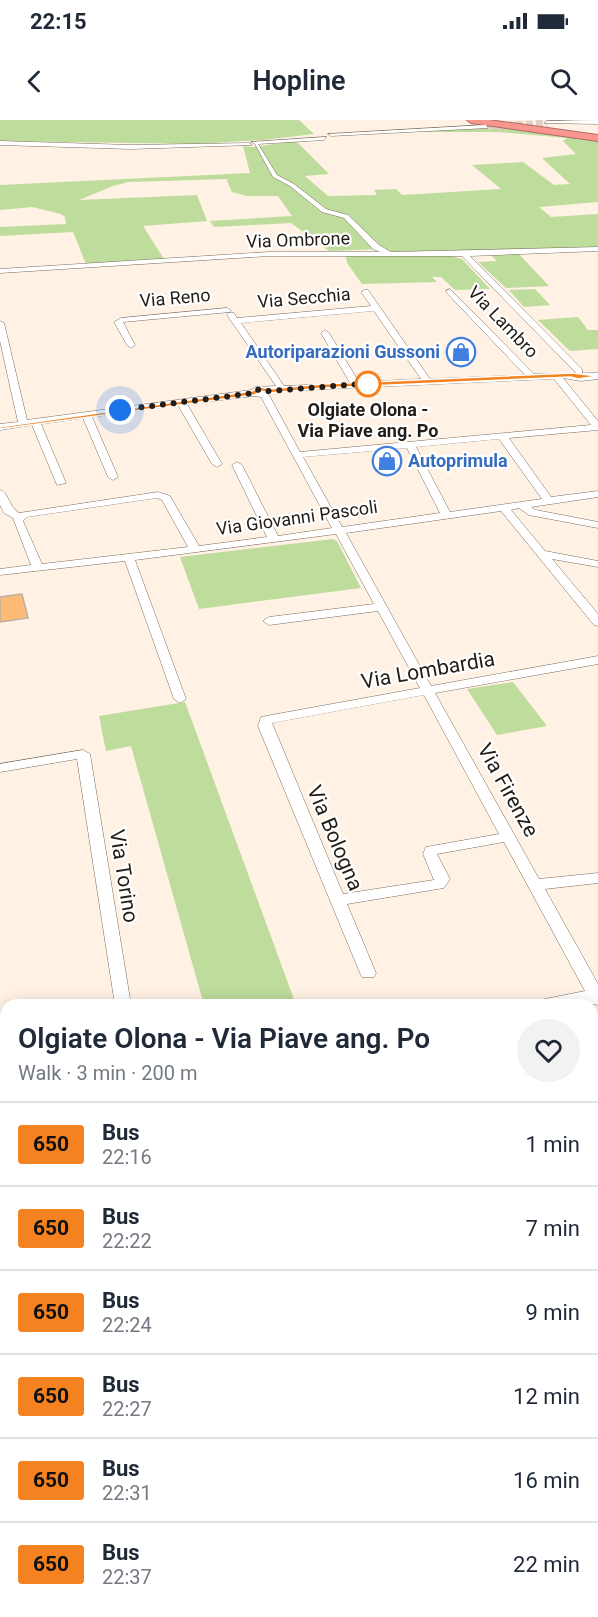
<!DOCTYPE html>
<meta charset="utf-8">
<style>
:root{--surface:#fff;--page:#f2f2f3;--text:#1f2937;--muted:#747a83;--line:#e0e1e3}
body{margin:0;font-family:Roboto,sans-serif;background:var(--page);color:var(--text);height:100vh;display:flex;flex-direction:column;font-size:22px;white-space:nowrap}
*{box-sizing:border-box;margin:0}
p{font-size:20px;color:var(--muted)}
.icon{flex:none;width:33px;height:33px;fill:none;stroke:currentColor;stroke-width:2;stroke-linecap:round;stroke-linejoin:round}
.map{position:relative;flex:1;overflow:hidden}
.sheet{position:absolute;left:0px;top:879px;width:598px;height:618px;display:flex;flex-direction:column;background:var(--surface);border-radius:18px 18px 0 0;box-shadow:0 3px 15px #0003}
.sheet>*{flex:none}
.badge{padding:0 12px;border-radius:4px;font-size:21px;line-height:39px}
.you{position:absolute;width:30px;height:30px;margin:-15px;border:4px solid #fff;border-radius:50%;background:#1a73e8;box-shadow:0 0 0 9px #1a73e833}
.map>.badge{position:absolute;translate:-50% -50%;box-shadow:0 0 0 3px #fff}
.round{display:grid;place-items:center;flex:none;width:63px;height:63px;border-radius:32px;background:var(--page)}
.overview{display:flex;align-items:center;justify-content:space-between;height:102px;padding:0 18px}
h1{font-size:28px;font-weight:600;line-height:45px}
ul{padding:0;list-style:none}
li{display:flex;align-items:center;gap:18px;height:84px;padding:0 18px;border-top:2px solid var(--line)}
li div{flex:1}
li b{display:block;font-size:22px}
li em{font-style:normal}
li .badge{min-width:66px;font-weight:700;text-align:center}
.status{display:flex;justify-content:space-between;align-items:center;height:42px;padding:0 30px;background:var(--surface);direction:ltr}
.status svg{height:16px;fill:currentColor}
header{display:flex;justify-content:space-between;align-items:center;height:78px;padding:0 18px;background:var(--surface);font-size:27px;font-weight:600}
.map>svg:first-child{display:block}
.green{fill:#bedc9b}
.building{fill:#feba77;stroke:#bdad9e;stroke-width:1.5}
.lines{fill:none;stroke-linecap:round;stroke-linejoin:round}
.minor-tunnel{stroke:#ded1c5;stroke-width:7;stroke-dasharray:7 3;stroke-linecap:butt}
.minor-casing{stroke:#7b6c5f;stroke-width:1}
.major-casing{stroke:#ae6c66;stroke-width:1}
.highway-casing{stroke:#ae6c66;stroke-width:2}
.minor{fill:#fff;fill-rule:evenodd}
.major{fill:#fbc0bc;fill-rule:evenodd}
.highway{fill:#f99690;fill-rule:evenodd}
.line{fill:#f58220;stroke:#fff;stroke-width:1.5}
.walk{stroke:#231d17;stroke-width:6;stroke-dasharray:0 10.8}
.stop-dot{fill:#fff;stroke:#f58220;stroke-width:3}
.labels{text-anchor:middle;stroke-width:4.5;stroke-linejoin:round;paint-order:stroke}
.far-street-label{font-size:18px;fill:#231d17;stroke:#fff}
.far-shop-label{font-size:18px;font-weight:bold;fill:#366cbe;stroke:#fff;text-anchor:end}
.far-stop-label{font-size:18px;font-weight:bold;fill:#231d17;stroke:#fff}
.street-label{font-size:21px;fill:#231d17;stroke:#fff}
</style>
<div class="status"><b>22:15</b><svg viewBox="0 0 49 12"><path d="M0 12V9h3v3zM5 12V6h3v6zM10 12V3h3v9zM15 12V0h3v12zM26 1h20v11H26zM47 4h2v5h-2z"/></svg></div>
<header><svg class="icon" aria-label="back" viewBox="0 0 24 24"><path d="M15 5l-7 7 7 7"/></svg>Hopline<svg class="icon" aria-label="search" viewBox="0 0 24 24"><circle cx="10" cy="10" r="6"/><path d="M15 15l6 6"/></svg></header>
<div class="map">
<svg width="598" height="1497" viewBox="0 0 598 1497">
<rect width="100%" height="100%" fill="#fff1e4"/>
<g class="green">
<polygon points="0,0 299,0 314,14 262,20 197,24 0,21"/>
<polygon points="500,7 598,21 598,82 539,87 551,97 598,94 598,128 393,132 384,129 329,131 291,103 214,107 210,101 292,96 278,76 247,76 232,72 227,61 228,59 128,62 113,66 79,80 197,75 207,101 143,106 164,139 86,144 73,112 0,116 0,107 66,104 65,97 61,94 32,87 0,90 0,65 250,53 243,26 253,27 296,21 329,54 305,56 328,76 377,75 374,70 396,69 402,75 501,69 472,45 523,42 554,65 570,64 542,38 576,34 563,21 567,18 498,12 411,12"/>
<polygon points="518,133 549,166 506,168 478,142 497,141 490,134"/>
<polygon points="346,136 452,136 462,139 490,169 455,170 441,157 432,157 437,162 362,164 347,143"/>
<polygon points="535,169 550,185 524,187 509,170"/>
<polygon points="578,197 588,210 598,210 598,229 570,231 538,200"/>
<polygon points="333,419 337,421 361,468 199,489 180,437"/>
<polygon points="513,562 547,606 497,615 467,569"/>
<polygon points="185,582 296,885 204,885 131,626 106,631 99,596"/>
</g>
<polygon class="building" points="22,474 28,498 0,502 0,477"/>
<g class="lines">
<polyline class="minor-tunnel" points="486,7 547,3"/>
<g class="minor-casing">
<g id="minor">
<polygon points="598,0 598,4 544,3 547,1"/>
<polygon points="486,5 488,8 331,16 328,14"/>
<polygon points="326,17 324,20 258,24 277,55 294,64 326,89 348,95 379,125 391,132 598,127 598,131 470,136 582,249 582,253 576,253 462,136 269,136 0,153 0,149 269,132 380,132 373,129 344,98 322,92 290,66 273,57 255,24 251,22"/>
<polygon points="0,21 131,25 249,23 252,25 131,29 0,25"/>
<path d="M450 169 534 254 598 253V259L581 261 563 258 598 301V310L509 318 551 377 598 371V377L531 387 536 390 598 402V408L529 395 519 388 511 390 545 431 598 441V447L552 439 598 494V506L594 505 501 391 346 413 431 566 598 536V544L435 573 539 759 598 753V763L545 769 598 864V885C585 881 554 885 537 885L539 881 545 879 585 871 504 722 437 734 450 759 444 768 347 784 376 853 374 857H362L360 853 258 606 261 597 266 596 420 568 378 491 269 505 263 501 269 497 374 484 336 414 135 440 186 579 180 583 174 579 125 441 0 455V449L31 445 13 398 4 393 0 385V370C9 373 9 387 19 393L158 372 170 376 199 426 267 417 232 345 237 342 242 345 278 416 332 408 261 277 254 276 187 284 222 344 217 347 212 344 178 285 92 297 118 357 113 360 108 357 83 298 41 304 66 363 57 365 32 305 0 310V304L18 302 0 221V201L4 203 27 300 251 270 255 267 276 266 227 195 228 193H234L237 198 371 186 361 172 365 170H368L430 259 525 255 447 173 446 171ZM374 191 421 259 359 262 329 213 325 210 321 213 350 263 284 266 241 203ZM554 259 591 305 300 332 269 275 264 272ZM499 319 542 379 450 392 416 327ZM407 328 440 393 342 407 303 337ZM157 378 162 380 188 427 42 444 23 401 27 397ZM424 575 499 714 426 727 423 734 434 760 343 774 272 603Z"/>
<polygon points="227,188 231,190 230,192 123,202 135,225 131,228 127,225 114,202 121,198"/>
<polygon points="83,630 90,634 131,885 115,885 77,639 0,652 0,644"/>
<rect x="0" y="905" width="6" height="12"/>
<polygon points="598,1173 598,1191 592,1193 592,1175"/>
<polygon points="6,1348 6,1370 0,1372 0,1350"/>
<polygon points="73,1491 97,1491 98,1497 74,1497"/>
<polygon points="226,1491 250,1491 251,1497 227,1497"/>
</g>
</g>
<g class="major-casing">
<g id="major">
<polygon points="0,1172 6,1174 6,1198 0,1196"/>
<polygon points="592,1414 598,1416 598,1447 592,1445"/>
</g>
</g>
<g class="highway-casing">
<polygon id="highway" points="467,0 489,0 598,15 598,21 471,3"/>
</g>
<use href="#minor" class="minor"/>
<use href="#major" class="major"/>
<use href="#highway" class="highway"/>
</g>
<polygon class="line" points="572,253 598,256 578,259 571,257 323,268 269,273 262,271 254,275 0,309 0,307 252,271 261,267 269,269 323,264"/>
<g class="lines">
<polyline class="walk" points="120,290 254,273 259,269 269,271 374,263 368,264"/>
</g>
<defs>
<g id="shop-ring" transform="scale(1.5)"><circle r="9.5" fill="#fff" stroke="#3f7fe0" stroke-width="1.5"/><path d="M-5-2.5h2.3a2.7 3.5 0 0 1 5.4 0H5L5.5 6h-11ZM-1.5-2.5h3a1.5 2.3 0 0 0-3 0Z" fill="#3f7fe0"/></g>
</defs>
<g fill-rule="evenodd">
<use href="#shop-ring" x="461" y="232"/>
<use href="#shop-ring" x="387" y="341"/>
</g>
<circle class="stop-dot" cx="368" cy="264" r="12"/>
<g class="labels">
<g class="far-street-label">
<text transform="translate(298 120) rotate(-2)" y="6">Via Ombrone</text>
<text transform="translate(175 178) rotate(-5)" y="6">Via Reno</text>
<text transform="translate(304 178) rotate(-5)" y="6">Via Secchia</text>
<text transform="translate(503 202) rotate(46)" y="6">Via Lambro</text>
<text transform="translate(297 398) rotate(-8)" y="6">Via Giovanni Pascoli</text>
</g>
<g class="far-shop-label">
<text x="440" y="238">Autoriparazioni Gussoni</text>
<text x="408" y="347" text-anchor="start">Autoprimula</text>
</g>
<g class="far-stop-label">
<text x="368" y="296">Olgiate Olona -<tspan x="368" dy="21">Via Piave ang. Po</tspan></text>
</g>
<g class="street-label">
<text transform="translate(428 550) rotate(-10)" y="7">Via Lombardia</text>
<text transform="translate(508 670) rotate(61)" y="7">Via Firenze</text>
<text transform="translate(335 718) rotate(67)" y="7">Via Bologna</text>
<text transform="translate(124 756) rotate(81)" y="7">Via Torino</text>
</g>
</g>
</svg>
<div class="you" style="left:120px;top:290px"></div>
<section class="sheet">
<div class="overview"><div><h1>Olgiate Olona - Via Piave ang. Po</h1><p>Walk · 3 min · 200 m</p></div><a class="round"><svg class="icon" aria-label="heart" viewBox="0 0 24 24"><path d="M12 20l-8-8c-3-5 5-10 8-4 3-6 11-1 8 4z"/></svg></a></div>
<ul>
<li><span class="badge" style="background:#f58220;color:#111">650</span><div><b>Bus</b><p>22:16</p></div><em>1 min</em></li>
<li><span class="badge" style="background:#f58220;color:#111">650</span><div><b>Bus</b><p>22:22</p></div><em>7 min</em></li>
<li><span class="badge" style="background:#f58220;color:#111">650</span><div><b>Bus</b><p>22:24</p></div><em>9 min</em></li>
<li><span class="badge" style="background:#f58220;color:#111">650</span><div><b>Bus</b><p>22:27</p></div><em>12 min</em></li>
<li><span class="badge" style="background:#f58220;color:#111">650</span><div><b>Bus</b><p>22:31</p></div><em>16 min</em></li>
<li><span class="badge" style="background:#f58220;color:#111">650</span><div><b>Bus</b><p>22:37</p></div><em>22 min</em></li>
</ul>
</section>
</div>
